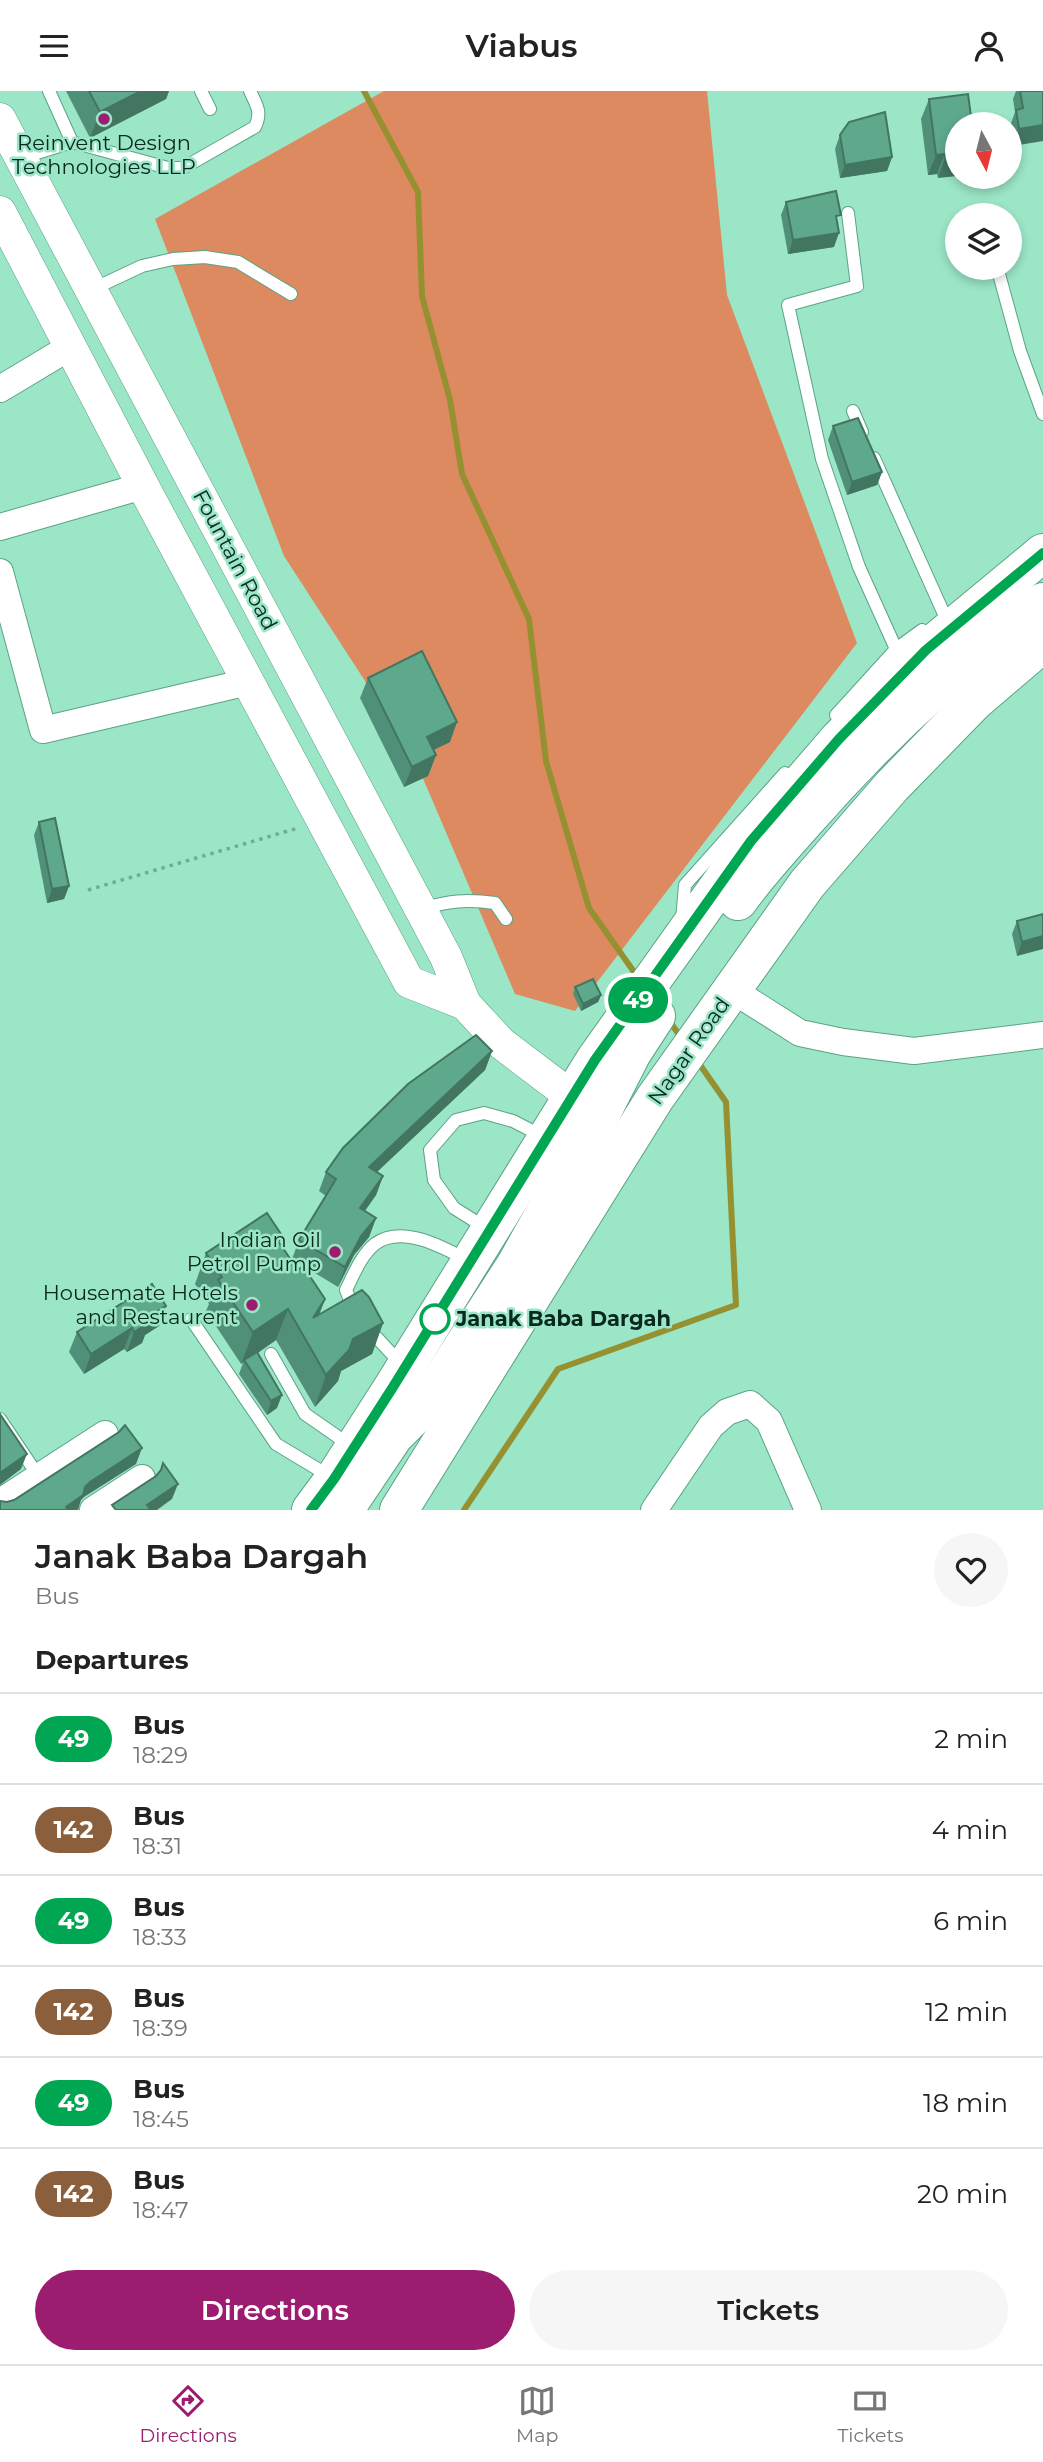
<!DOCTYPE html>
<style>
:root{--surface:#fff;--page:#f6f6f6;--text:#222;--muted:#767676;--line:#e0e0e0;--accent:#9c1c6f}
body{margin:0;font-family:Montserrat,sans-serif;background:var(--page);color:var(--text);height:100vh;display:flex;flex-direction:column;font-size:26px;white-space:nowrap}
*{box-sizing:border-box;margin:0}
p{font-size:23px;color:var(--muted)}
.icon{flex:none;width:38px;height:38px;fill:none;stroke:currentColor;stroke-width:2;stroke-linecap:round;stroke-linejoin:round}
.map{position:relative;height:1419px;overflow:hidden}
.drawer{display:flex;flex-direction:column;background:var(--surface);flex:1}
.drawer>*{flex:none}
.badge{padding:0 14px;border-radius:23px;font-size:24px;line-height:46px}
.needle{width:46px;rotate:173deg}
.buttons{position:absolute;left:945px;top:21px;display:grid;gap:14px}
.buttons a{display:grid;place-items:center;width:77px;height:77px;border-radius:50%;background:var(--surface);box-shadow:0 4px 10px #0003;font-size:35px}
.map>.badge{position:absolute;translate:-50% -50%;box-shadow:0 0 0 4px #fff}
h2{padding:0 35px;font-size:26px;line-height:63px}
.round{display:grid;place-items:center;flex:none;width:74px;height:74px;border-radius:37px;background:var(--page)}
.headline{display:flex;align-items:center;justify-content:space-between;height:119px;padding:0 35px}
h1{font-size:33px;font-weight:600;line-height:52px}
.primary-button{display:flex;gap:14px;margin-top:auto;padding:14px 35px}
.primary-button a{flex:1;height:80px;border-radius:42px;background:var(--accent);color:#fff;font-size:28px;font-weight:600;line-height:80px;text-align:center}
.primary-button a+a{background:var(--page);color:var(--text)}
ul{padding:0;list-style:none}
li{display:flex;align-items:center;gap:21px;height:91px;padding:0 35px;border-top:2px solid var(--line)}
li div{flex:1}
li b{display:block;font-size:26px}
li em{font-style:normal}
li .badge{min-width:77px;font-weight:700;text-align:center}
header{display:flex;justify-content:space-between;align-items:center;height:91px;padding:0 35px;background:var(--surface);font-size:32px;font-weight:600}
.tab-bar{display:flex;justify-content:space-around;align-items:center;height:98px;border-top:2px solid var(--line);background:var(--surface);font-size:19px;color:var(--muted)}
.tab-bar a{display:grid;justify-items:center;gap:4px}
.tab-bar .active{color:var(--accent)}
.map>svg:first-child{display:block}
.green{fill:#dd8a60}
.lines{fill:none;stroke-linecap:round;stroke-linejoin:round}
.stream{stroke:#959030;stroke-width:6}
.service-casing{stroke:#5aa386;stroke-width:14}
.minor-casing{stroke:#5aa386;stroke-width:28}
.tertiary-casing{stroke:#5aa386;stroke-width:33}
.trunk-casing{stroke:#5aa386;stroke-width:40}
.path{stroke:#6fad94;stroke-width:3.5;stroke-dasharray:3.5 5;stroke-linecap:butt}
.service{stroke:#fff;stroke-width:12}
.minor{stroke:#fff;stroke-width:26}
.tertiary{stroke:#fff;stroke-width:32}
.trunk{stroke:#fff;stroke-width:38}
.wall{fill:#519078}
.shaded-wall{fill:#427661}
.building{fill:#5ea88b;stroke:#427661;stroke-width:2}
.line-casing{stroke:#fff;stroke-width:16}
.line{stroke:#00a651;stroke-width:10}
.poi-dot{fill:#9c1c6f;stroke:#9be6c7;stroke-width:2.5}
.stop-dot{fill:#fff;stroke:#00a651;stroke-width:3.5}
.labels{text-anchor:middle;stroke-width:5;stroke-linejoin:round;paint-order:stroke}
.poi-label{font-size:21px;fill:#09291e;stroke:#9be6c7;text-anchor:end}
.street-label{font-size:21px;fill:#09291e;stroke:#9be6c7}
.stop-label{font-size:21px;font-weight:bold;fill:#09291e;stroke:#9be6c7;text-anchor:start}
</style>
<header><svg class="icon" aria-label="menu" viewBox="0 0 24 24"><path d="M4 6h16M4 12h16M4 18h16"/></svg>Viabus<svg class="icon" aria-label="person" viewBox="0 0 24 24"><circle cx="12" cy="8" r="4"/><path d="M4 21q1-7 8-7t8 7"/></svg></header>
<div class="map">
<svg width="1043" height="1419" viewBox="0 0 1043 1419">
<rect width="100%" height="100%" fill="#9be6c7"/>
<polygon class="green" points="384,0 707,0 727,204 857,552 575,920 515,903 413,664 284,465 155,128"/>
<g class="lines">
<g class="stream">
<polyline points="364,0 418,101 422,205 450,309 462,383 529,528 546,670 589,817 639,888"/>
<polyline points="668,928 682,948"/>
<polyline points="464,1419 558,1278 736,1214 726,1011 698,971"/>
</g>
<g class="service-casing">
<g id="service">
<polyline points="49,0 72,51"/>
<polyline points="201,0 210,18"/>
<path d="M21 67 72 51 168 77H183L255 36C262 21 257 15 250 0"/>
<polyline points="848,122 857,195 788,214 822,368 859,476 896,558"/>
<polyline points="999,183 1020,260 1043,323"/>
<polyline points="93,198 142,175 173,168 205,166 238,171 291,203"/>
<polyline points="853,320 862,341"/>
<polyline points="874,367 944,523"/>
<polyline points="836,624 896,558 922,539"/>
<path d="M421 818C448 810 466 808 495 812L506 828"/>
<polyline points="682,829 685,794 785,682"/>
<polyline points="486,1137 454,1117 434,1089 430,1059 456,1029 484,1022 513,1030 542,1045"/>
<path d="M355 1222 346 1199C353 1185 361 1164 375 1153 401 1133 443 1156 467 1169"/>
<polyline points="191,1228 276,1353 331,1386"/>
<polyline points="367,1236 402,1274"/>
<polyline points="271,1263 305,1323 351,1355"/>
<polyline points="0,1328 39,1386"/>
</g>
</g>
<g class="minor-casing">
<g id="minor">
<polyline points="0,298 70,256"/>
<polyline points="0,436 143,395"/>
<polyline points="0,481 43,639 248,591"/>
<polyline points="732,899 800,942 843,951 914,960 1043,944"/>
<polyline points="0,1411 105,1343"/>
<polyline points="93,1419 142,1387"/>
<polyline points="654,1419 711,1335 727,1321 750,1313 769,1330 808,1419"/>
</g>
</g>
<g class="tertiary-casing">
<g id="tertiary">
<polyline points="0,28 446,866 465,913 501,952 572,1006"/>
<polyline points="0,121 143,395 409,891 465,913"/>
</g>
</g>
<g class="trunk-casing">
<g id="trunk">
<path d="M738 810C759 781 783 755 807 728 878 647 955 574 1043 511"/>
<polyline points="351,1409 394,1345 426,1313 515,1175 602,1021 632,962 656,925"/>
<polyline points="311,1419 334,1388 393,1296 595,969 751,750 839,648 926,559 1043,462"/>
<polyline points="399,1419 655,1007 807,793 892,695 975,610 1043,552"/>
</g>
</g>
<polyline class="path" points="88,799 298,737"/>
<use href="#service" class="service"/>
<use href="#minor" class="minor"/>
<use href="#tertiary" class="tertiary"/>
<use href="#trunk" class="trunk"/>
</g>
<g class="wall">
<polygon points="66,0 169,0 166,8 90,47"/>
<polygon points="1016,0 1043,0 1013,55 1010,35 1015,21 1013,8"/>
<polygon points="929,8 972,33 938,87 937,83 928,84 921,28"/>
<polygon points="840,44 892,66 887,80 840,87 835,58"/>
<polygon points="786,111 834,156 788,163 781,124"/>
<polygon points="833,335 882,381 877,394 847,404 828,349"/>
<polygon points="368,587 450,651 433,659 436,664 428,685 404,696 360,607"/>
<polygon points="39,731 69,795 64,808 47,812 34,744"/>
<polygon points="1043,823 1017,865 1012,843 1017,830"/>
<polygon points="575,896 601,904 598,911 581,920 573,903"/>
<polygon points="492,960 485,979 377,1081 383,1085 376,1104 365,1120 376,1127 369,1146 354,1164 338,1196 292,1168 299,1149 326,1105 319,1100 326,1081"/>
<polygon points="280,1153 298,1179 325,1208 319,1224 383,1232 372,1263 341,1280 338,1290 315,1316 276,1249 258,1262 277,1317 267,1324 239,1283 243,1272 241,1273 206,1220 209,1213 195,1193 206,1162"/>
<polygon points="166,1215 159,1235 145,1244 142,1252 127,1261 124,1258 84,1283 69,1261 77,1241"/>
</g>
<g class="shaded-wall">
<polygon points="141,0 169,0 166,8 90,47 100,21"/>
<polygon points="1043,34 1043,50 1013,55 1019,38"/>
<polygon points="944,63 937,83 928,84 936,64"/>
<polygon points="892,66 887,80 840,87 845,74"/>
<polygon points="957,66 957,85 938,87 945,67"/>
<polygon points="839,142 834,156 788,163 793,149"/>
<polygon points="882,381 877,394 847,404 852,391"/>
<polygon points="457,631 450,651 419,666 427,646"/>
<polygon points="436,664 428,685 404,696 412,676"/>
<polygon points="69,795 64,808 47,812 52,798"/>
<polygon points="1043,845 1043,858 1017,865 1022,851"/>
<polygon points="601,904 598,911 581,920 583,913"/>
<polygon points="492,960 485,979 362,1095 369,1076"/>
<polygon points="383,1085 376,1104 353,1136 360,1117"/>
<polygon points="376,1127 369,1146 354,1164 338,1196 345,1176 361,1145"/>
<polygon points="325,1208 313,1239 313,1227"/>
<polygon points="166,1215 159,1235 145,1244 142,1252 127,1261 134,1241 146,1227"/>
<polygon points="288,1218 276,1249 245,1270 244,1269 241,1273 253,1241"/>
<polygon points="383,1232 372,1263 341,1280 338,1290 315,1316 326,1284 353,1248"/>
<polygon points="132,1237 124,1258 84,1283 91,1263"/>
<polygon points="282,1304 277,1317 267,1324 271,1310"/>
<polygon points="142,1357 136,1373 84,1406 81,1409 78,1419 65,1419 66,1416 90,1391"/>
<polygon points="27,1363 21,1378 0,1394 0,1382"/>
<polygon points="178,1393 172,1408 157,1419 145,1419 147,1414"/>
</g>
<g class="building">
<polygon points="89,0 141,0 100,21"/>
<polygon points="1020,0 1043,0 1043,34 1019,38 1016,19 1023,17"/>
<polygon points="968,3 972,33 957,33 957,66 945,67 944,63 936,64 929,8"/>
<polygon points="885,21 892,66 845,74 840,44 849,31"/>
<polygon points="836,100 841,124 836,125 839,142 793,149 786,111"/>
<polygon points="858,327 882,381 852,391 833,335"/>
<polygon points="422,560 457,631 427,646 436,664 412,676 368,587"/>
<polygon points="55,727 69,795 52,798 39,731"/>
<polygon points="1043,823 1043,845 1022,851 1017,830"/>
<polygon points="593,888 601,904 583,913 575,896"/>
<polygon points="476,944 492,960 369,1076 383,1085 360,1117 376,1127 361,1145 345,1176 299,1149 336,1088 326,1081 343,1057 408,993"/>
<polygon points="267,1122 283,1146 278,1150 298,1179 303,1175 325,1208 313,1227 362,1199 369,1206 383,1232 353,1248 349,1259 326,1284 288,1218 253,1241 218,1189 222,1186 206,1162"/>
<polygon points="152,1193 166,1215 146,1227 149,1232 134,1241 132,1237 91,1263 77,1241"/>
<polygon points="257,1261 282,1304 271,1310 244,1269"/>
<polygon points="0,1323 27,1363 0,1382"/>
<polygon points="125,1334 142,1357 90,1391 85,1396 83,1404 66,1416 68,1419 0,1419 0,1410 7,1411 14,1409 119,1341"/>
<polygon points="163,1372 178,1393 147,1414 151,1419 116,1419 112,1414 156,1385 161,1379"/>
</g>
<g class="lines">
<g class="line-casing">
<polyline id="line" points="311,1419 334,1388 393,1296 595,969 751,750 839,648 926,559 1043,462"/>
</g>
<use href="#line" class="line"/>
</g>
<g class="poi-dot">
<circle cx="104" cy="28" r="7"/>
<circle cx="335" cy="1161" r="7"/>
<circle cx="252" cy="1214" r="7"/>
</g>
<circle class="stop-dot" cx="435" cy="1228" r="14"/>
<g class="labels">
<g class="poi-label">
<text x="104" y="59" text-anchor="middle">Reinvent Design<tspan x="104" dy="24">Technologies LLP</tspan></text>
<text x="321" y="1156">Indian Oil<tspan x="321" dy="24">Petrol Pump</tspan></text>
<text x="238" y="1209">Housemate Hotels<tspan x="238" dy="24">and Restaurent</tspan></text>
</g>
<g class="street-label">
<text transform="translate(235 469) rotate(62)" y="7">Fountain Road</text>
<text transform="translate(689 960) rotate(-55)" y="7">Nagar Road</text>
</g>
<g class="stop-label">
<text x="456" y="1235">Janak Baba Dargah</text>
</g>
</g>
</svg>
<div class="buttons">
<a><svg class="needle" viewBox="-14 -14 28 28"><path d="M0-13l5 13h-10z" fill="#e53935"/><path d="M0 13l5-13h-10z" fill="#767676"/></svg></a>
<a><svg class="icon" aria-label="layers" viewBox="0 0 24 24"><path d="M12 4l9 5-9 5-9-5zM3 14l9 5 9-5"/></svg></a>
</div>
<b class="badge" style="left:638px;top:909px;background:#00a651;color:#fff">49</b>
</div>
<section class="drawer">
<div class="headline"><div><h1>Janak Baba Dargah</h1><p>Bus</p></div><a class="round"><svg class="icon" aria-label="heart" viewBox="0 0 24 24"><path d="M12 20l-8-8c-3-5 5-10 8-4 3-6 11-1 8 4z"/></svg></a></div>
<h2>Departures</h2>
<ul>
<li><span class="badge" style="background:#00a651;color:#fff">49</span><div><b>Bus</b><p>18:29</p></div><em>2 min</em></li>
<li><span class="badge" style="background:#8b5e3c;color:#fff">142</span><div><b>Bus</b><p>18:31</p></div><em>4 min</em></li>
<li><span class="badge" style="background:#00a651;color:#fff">49</span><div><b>Bus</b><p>18:33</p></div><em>6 min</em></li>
<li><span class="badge" style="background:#8b5e3c;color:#fff">142</span><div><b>Bus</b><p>18:39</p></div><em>12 min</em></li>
<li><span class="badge" style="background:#00a651;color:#fff">49</span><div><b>Bus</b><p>18:45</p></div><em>18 min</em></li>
<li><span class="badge" style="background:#8b5e3c;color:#fff">142</span><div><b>Bus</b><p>18:47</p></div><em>20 min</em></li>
</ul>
<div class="primary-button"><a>Directions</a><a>Tickets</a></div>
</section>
<nav class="tab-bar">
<a class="active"><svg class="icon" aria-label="directions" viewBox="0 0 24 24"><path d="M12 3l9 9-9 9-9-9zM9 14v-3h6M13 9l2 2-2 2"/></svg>Directions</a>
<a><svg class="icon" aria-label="map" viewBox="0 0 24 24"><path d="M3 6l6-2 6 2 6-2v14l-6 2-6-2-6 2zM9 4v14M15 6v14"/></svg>Map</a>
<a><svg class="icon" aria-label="tickets" viewBox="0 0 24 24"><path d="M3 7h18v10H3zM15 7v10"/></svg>Tickets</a>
</nav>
